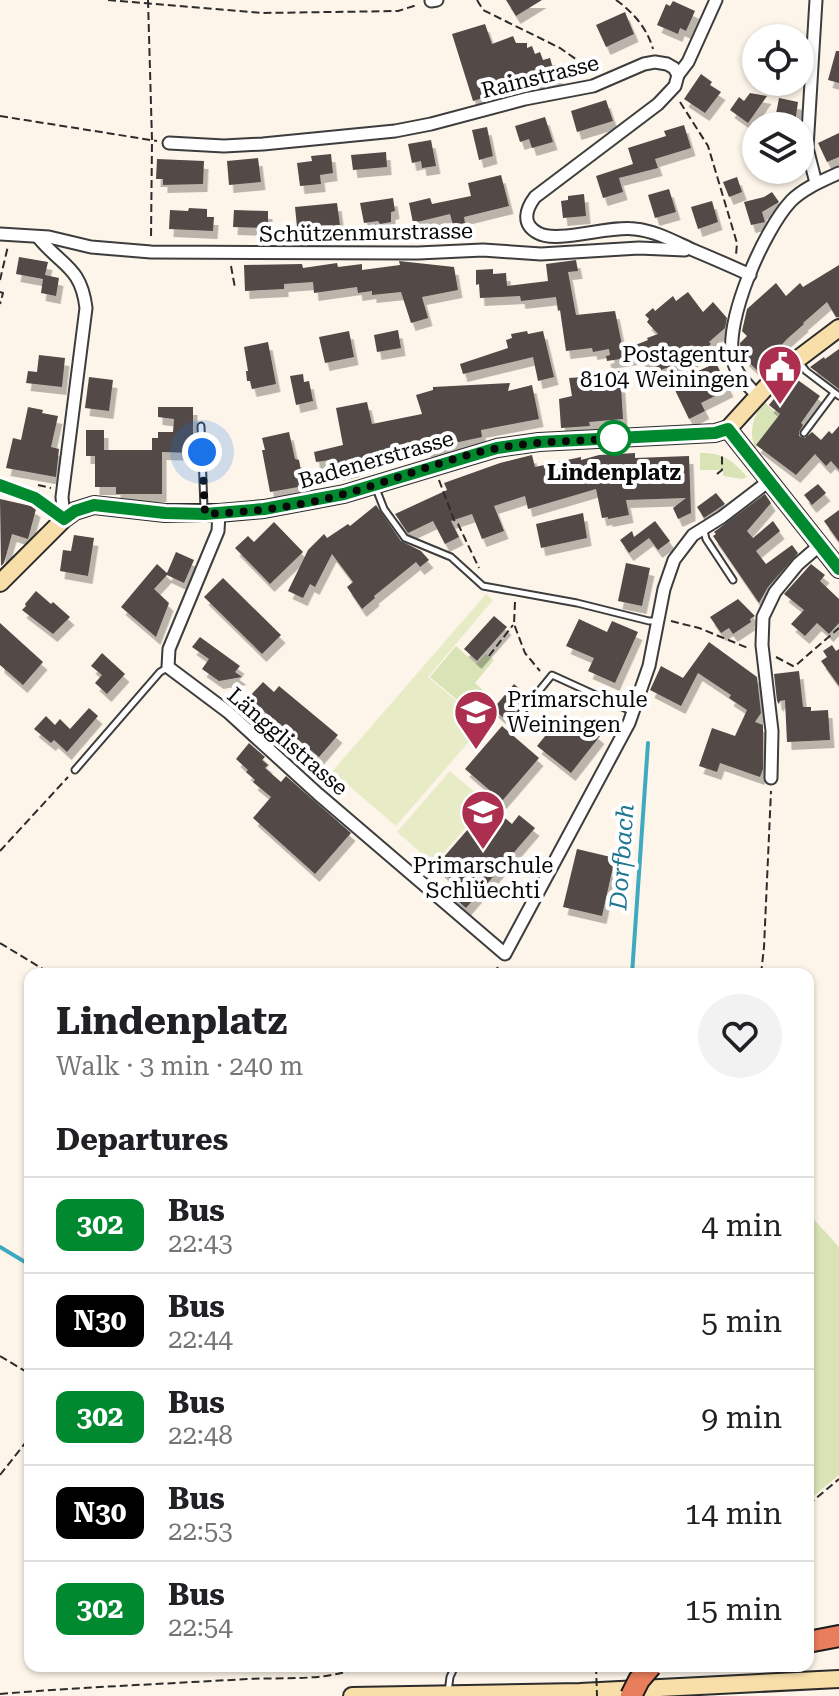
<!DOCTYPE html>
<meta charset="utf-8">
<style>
:root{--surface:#fff;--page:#f2f2f2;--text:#202124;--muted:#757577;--line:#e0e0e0}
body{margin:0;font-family:"Roboto Serif",serif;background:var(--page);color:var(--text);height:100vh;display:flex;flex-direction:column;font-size:30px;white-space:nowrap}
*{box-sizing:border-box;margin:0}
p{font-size:26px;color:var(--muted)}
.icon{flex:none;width:44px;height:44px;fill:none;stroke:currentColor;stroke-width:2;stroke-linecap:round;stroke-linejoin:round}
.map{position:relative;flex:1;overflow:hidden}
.panel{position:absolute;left:24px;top:968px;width:790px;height:704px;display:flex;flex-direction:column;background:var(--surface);border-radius:16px;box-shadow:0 2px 6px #0004}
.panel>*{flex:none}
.badge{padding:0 16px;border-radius:12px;font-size:28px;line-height:52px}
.controls{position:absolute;left:742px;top:24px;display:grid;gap:16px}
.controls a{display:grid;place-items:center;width:72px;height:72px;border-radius:50%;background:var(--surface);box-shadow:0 2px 6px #0004;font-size:40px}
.you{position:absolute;width:40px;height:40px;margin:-20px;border:6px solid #fff;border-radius:50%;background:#1a73e8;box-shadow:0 0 0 12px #1a73e833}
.map>.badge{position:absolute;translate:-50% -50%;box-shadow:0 0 0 4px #fff}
h2{padding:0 32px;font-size:30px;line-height:72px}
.round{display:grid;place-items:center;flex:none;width:84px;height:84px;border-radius:42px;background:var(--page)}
.headline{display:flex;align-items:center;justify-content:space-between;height:136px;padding:0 32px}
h1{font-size:38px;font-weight:700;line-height:60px}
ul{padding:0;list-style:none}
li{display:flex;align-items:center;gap:24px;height:96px;padding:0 32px;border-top:2px solid var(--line)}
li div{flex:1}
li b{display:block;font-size:30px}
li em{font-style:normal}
li .badge{min-width:88px;font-weight:700;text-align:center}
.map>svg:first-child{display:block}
.green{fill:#d8e4b6}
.pitch{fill:#e7ecc7}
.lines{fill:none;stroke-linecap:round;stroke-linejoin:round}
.stream{stroke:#3fa9c1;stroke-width:4}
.building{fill:#524947;filter:url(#shadow)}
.lane-casing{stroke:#3d3d3d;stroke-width:9}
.street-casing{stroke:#3d3d3d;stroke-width:15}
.secondary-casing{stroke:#2c2c2c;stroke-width:20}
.highway-casing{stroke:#1b1b1b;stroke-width:24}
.path{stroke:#2c2c2c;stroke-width:2;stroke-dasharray:8 4;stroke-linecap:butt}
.lane{stroke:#fff;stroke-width:5}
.street{stroke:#fff;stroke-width:11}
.secondary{stroke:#f8dea9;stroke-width:16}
.highway{stroke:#e87e5c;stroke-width:20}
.highway-bridge-casing{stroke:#1b1b1b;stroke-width:24;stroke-linecap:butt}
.path-bridge{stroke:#2c2c2c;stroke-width:2;stroke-dasharray:8 4;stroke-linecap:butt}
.highway-bridge{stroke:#e87e5c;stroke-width:20}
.line-casing{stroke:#fff;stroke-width:18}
.line{stroke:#00892f;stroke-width:12}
.walk{stroke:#0a0a0a;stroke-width:8;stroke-dasharray:0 14.4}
.stop-dot{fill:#fff;stroke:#00892f;stroke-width:4}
.labels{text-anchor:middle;stroke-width:8;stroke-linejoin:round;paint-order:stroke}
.street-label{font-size:22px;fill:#0a0a0a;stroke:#fff}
.poi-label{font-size:22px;fill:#0a0a0a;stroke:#fff;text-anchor:end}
.stop-label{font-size:22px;font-weight:bold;fill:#0a0a0a;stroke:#fff}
.water-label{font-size:24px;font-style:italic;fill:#1f7790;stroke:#fff}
</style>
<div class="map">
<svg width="839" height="1696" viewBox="0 0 839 1696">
<defs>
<filter id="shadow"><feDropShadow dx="4.5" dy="8" stdDeviation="0" flood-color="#0004"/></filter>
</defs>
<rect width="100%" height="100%" fill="#fdf5e9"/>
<g class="green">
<path d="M763 401 779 415 755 448C748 430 754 417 763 401Z"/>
<path d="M700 453C722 452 734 461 747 477L742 479 723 476V470H700Z"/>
<polygon points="456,646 476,664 486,654 494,660 475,683 496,702 481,720 430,677"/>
<polygon points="808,1213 839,1247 839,1475 808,1501"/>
</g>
<g class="pitch">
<polygon points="486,594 493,600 428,677 484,724 396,826 341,779 332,789 324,781"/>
<polygon points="450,771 487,803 434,864 397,832"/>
</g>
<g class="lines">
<g class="stream">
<polyline points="632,974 648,743"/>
<polyline points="0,1247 30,1265"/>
</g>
</g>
<g class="building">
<polygon points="506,0 542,0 516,16"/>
<polygon points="673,1 695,11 686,31 680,28 678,34 657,25 666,4 670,6"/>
<polygon points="625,12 634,34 606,47 596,25"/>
<polygon points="485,24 492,44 513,36 516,43 527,43 527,48 532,46 535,54 540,52 543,60 550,58 552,65 556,65 559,80 517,90 517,88 473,101 452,34"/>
<polygon points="836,51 839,51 839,83 828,80"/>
<polygon points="701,74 712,82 710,85 721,92 705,113 684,99"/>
<polygon points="750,93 767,96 748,123 730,110 739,97 744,101"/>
<polygon points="779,98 798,102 795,123 775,119"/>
<polygon points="606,100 613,121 577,132 571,111"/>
<polygon points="545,117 553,142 532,148 529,139 520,142 515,126"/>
<polygon points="684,125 691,148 655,159 658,168 619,178 623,192 603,198 596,176 633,164 628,148 666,136 664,131"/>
<polygon points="487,127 493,156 479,160 472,130"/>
<polygon points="839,133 839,157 827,162 818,143"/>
<polygon points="431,140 436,166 422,168 421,161 412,163 408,144"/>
<polygon points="386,152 387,167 353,170 351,155"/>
<polygon points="331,154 333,173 320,175 321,184 300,186 297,163 312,161 311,156"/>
<polygon points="258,158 261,182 229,185 227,161"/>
<polygon points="157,159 204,161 203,184 163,185 163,179 156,179"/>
<polygon points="501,175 509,206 464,217 465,223 453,225 450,214 413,223 409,203 430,198 432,204 471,196 468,183"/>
<polygon points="737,177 742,192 729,197 723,182"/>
<polygon points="669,189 676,212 655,218 648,195"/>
<polygon points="772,192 779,202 762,212 765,222 751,225 744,202 764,197"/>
<polygon points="584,194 586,216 563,218 561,201 568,200 568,196"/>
<polygon points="393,198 395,211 391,212 391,222 380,224 378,221 364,223 360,203"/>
<polygon points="712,201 718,222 698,229 691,207"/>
<polygon points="337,203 340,225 297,227 295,207"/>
<polygon points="189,208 207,209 207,217 214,217 213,231 169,229 170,210 188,211"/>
<polygon points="234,210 268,211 268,228 233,227"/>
<polygon points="19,257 48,262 45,275 59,278 56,296 41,293 43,279 16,274"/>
<polygon points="576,260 578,271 568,272 576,315 615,311 623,350 648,340 647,338 658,334 647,322 649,319 645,315 653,308 655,311 673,296 676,301 688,292 703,312 713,302 727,318 725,328 709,342 711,344 683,368 680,363 658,371 655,362 644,366 640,356 607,361 606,356 610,355 609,349 593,352 592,348 566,351 560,310 558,311 556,297 521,301 520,296 480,298 479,284 476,285 476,270 493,269 493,274 506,273 507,286 548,281 546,264"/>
<polygon points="399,261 454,267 458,290 422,297 428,318 411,323 401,292 372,295 372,291 358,293 357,287 314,293 313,282 284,284 284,289 245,291 244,265 302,264 303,268 337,263 338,267 362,264 362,270 400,265"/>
<polygon points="839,265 839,317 836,317 827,302 803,323 804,324 787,339 758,371 741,355 740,343 747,336 742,331 747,309 776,283 786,296 800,283 803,287"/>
<polygon points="398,330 401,348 377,352 374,335"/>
<polygon points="349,331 354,357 325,363 319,337"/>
<polygon points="527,331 528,334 543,331 554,377 538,381 533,357 463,374 460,364 508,348 506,340 512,338 511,334"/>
<polygon points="268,342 276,384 252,389 250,381 247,381 246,371 248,371 244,347"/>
<polygon points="839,349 839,389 810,367 824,357 825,359"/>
<polygon points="39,355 65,358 62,387 26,383 28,371 37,372"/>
<polygon points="716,363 729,389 701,403 705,411 689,419 674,388 689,381 687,376"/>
<polygon points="620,371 623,419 589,422 590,426 561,428 559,399 572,396 569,378 599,376 599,373"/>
<polygon points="303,374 304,382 309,381 313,401 296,405 290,376"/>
<polygon points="89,377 113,380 109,411 85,408"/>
<polygon points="795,378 820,396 801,423 803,425 799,432 799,436 805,438 812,432 821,440 829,431 832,434 839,426 839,470 831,461 826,466 815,454 796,475 756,445 780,414 769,405 788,381 791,384"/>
<polygon points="510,383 508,391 532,385 539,419 481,430 482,437 445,445 445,447 427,452 426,448 385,456 385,458 354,466 355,469 333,474 330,460 316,462 314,452 343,445 336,408 367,402 372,424 422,414 416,395 433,390 433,387"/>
<polygon points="28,407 43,410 42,413 58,416 51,447 59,449 56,477 6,468 13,438 21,440"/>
<polygon points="158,407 193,407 193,453 162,452 162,494 116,494 116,487 95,487 95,456 86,456 86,430 104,430 104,450 152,450 152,438 158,438 158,432 173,432 174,419 158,417"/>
<polygon points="289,432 295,459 299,460 304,486 270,492 262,450 265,450 262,438"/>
<polygon points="635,453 635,458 689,456 691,513 678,519 673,508 686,498 626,500 629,515 608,519 608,517 602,518 596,489 528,509 525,496 494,506 504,531 482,539 472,514 451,521 459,537 445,544 433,521 408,533 395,514 447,490 444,483 500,463 532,455 535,467 581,457 581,460 599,455"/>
<polygon points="818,484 826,493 812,505 804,495"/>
<polygon points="716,493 725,504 704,518 697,507"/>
<polygon points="765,494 771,503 747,531 753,538 773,521 780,531 756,551 766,564 792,545 798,553 768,587 759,603 713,536 716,534 714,532"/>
<polygon points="0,499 31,506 36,509 28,539 12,534 4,563 1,566"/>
<polygon points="376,505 401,541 421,551 429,560 420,567 416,562 384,588 374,596 375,598 362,609 347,587 353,582 332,554 315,587 310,584 303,598 288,591 308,550 324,534 327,538 348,524 350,526"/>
<polygon points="839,510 839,542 824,521"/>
<polygon points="583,513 587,538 541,548 536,524"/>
<polygon points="655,521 670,541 658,550 649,538 629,553 620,540 632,531 634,537"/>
<polygon points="274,522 303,552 270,584 235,548 248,536 254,542"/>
<polygon points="74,535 94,538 88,576 60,571 63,550 71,551"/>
<polygon points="176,552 194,560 184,583 167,575 154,589 169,603 156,637 121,607 157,564 167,573"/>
<polygon points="626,563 650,568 642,606 618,601"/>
<polygon points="811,564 825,575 820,581 839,599 839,623 829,634 817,623 805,636 791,624 804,610 784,594"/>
<polygon points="223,578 281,635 262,654 204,597"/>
<polygon points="36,591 51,604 53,602 70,617 53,634 22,610 26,606 25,604"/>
<polygon points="738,599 755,616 750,619 751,622 733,634 729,628 721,633 710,617"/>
<polygon points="494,616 507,627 477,661 464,649"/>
<polygon points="579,619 607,632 612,621 638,632 615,683 588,671 594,658 566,646"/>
<polygon points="0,623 43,662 23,685 0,665"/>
<polygon points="200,637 240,666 235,672 242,677 219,681 202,669 209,659 192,647"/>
<polygon points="709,642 757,677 761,713 755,722 763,725 763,769 760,777 720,763 717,772 699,766 712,728 735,736 747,710 729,698 731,695 698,673 681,706 650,690 661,666 683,678"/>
<polygon points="832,645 836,651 839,649 839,686 821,661 827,657 823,651"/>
<polygon points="102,653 125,674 107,694 95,683 102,675 91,666"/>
<polygon points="799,671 803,707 811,707 811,711 828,710 830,740 787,742 785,700 780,701 779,704 777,701 774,674"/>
<polygon points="263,682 274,692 279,686 338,735 319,757 248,698"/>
<polygon points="514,684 528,696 507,721 493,709"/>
<polygon points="89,708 98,716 67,752 54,740 51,743 34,729 46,716 55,725 60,719 70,729"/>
<polygon points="580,720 600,736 571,773 537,746 554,725 567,735"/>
<polygon points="502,726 539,758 502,801 465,769"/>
<polygon points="249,743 265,757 262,760 268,765 265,768 281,782 286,776 351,833 315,874 253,818 271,797 253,782 255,780 246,772 248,770 236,759"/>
<polygon points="489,805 512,824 519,815 535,828 466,908 450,894 458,885 436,866"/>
<polygon points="577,849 615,858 602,916 563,907"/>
</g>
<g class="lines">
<g class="lane-casing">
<g id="lane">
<polyline points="800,363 806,371 839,396"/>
<polyline points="201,426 204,509"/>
<polyline points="804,433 834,393"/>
<polyline points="375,486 384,509 405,538 451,557 483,586 577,603 649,621 656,621"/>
<polyline points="704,531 706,539 733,580"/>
<polyline points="513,723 552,675 633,712"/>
<polyline points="75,770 160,672 167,668"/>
<polyline points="448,1692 450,1677 455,1666"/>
</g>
</g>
<g class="street-casing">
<g id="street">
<polyline points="431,1 437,0"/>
<polyline points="678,75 688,62 716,0"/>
<path d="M169 143 224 146 263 144 395 131 431 124 525 99 593 86 644 64 655 62 667 64 674 68 678 75 675 86 658 104 535 197C526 209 521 224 538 233 557 244 610 225 635 229 656 231 675 242 693 250 712 258 731 266 750 275"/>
<polyline points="816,183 807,148 816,0"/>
<polyline points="0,234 49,237 91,247 151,252 418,253 483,250 541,254 639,248 685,250"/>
<path d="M38 237C61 266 81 266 86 308L62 497 64 519"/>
<path d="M757 395C747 385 736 374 733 360 724 320 764 230 791 201 804 188 822 181 839 173"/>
<polyline points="0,485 35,498 64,519"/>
<polyline points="219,513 218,531 169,649 168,667 228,712 318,794 505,954 629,723 649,666 664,589 674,560 693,535 722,517 769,481"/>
<polyline points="771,778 772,731 762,645 763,617 775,592 798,564 820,545"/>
</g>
</g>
<g class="secondary-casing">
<g id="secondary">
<polyline points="728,429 839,569"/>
<polyline points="728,429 778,374 839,328"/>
<polyline points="0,583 64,519 75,511 94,505 165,513 219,513 264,509 344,494 497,448 539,442 715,433 728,429"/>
<polyline points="352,1696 580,1692 839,1679"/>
</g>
</g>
<g class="highway-casing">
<polyline id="highway" points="808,1642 839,1636"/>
</g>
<g class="path">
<polyline points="108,0 262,13 398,11 417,5"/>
<polyline points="148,0 152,140 151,239"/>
<polyline points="477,0 483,10 560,48 593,71"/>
<path d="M616 0C633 12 647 28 653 49"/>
<polyline points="680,102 708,146 737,243 736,255"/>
<polyline points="0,116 157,141"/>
<polyline points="231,266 235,288"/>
<polyline points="0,280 8,246"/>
<polyline points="0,292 3,293 0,304"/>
<polyline points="717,474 722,470 722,453"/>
<polyline points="439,480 454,520 458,524 479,568"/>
<polyline points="38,485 51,488"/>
<polyline points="515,602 514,624 525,653 540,671"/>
<polyline points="671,621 699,628 748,648"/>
<polyline points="489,656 513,625"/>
<polyline points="776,657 793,666 795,666 839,628"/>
<polyline points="0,851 68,777"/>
<polyline points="0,943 51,974"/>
<polyline points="494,974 499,965"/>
<polyline points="761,974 764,947 771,791"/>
<polyline points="0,1356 30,1374"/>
<polyline points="0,1475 30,1437"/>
<polyline points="808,1505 839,1479"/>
<path d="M0 1694C82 1687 164 1684 247 1679 286 1677 325 1682 362 1666"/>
</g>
<use href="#lane" class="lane"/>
<use href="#street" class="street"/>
<use href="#secondary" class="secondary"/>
<use href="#highway" class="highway"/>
<g class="highway-bridge-casing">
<polyline id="highway-bridge" points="631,1696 639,1680 651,1666"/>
</g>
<polyline class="path-bridge" points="596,1666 597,1696"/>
<use href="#highway-bridge" class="highway-bridge"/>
</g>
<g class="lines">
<g class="line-casing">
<polyline id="line" points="0,485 35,498 64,519 75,511 94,505 165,513 205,514 264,509 344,494 497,448 539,442 715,433 728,429 839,569"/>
</g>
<use href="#line" class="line"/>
<path class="walk" d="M202 452 205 514C251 512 299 507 344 494 396 480 446 458 498 448 536 441 575 442 614 438"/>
</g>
<defs>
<g id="civic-pin" transform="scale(2.3)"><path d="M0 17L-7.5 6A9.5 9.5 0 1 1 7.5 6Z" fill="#ad2f50" stroke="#fff"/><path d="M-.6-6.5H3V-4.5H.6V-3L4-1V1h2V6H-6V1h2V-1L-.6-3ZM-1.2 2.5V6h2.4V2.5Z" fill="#fff"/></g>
<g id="school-pin" transform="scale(2.3)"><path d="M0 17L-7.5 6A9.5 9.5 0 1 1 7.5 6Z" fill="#ad2f50" stroke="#fff"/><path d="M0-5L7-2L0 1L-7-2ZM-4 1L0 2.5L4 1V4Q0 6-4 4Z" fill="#fff"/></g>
</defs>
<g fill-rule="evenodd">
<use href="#civic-pin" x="780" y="367"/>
<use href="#school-pin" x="476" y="712"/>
<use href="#school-pin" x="483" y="812"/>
</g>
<circle class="stop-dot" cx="614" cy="438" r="16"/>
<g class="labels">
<g class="street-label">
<text transform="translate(540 76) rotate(-14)" y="8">Rainstrasse</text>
<text transform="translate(366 232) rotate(-1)" y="8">Schützenmurstrasse</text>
<text transform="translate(376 459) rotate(-16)" y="8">Badenerstrasse</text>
<text transform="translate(288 741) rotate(41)" y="8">Längglistrasse</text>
</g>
<g class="poi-label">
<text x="749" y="362">Postagentur<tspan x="749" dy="25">8104 Weiningen</tspan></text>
<text x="507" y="707" text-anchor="start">Primarschule<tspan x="507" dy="25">Weiningen</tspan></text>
<text x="483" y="873" text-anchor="middle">Primarschule<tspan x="483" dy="25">Schlüechti</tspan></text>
</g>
<g class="stop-label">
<text x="614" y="480">Lindenplatz</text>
</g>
<g class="water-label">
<text transform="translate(622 857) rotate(-86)" y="8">Dorfbach</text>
</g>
</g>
</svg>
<div class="controls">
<a><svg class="icon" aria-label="locate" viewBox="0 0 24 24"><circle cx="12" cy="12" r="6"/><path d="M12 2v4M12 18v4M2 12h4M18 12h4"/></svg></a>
<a><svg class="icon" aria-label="layers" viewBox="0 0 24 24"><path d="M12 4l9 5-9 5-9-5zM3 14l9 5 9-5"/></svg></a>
</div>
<div class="you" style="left:202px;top:452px"></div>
<section class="panel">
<div class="headline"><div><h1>Lindenplatz</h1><p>Walk · 3 min · 240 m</p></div><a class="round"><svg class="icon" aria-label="heart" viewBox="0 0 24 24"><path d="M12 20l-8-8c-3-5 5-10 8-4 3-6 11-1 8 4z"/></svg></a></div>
<h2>Departures</h2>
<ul>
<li><span class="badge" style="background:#00892f;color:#fff">302</span><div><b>Bus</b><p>22:43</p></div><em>4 min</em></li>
<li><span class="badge" style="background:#000;color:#fff">N30</span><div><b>Bus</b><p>22:44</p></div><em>5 min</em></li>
<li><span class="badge" style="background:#00892f;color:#fff">302</span><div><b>Bus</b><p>22:48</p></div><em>9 min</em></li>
<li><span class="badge" style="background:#000;color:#fff">N30</span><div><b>Bus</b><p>22:53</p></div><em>14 min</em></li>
<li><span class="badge" style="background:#00892f;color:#fff">302</span><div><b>Bus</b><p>22:54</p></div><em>15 min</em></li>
</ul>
</section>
</div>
